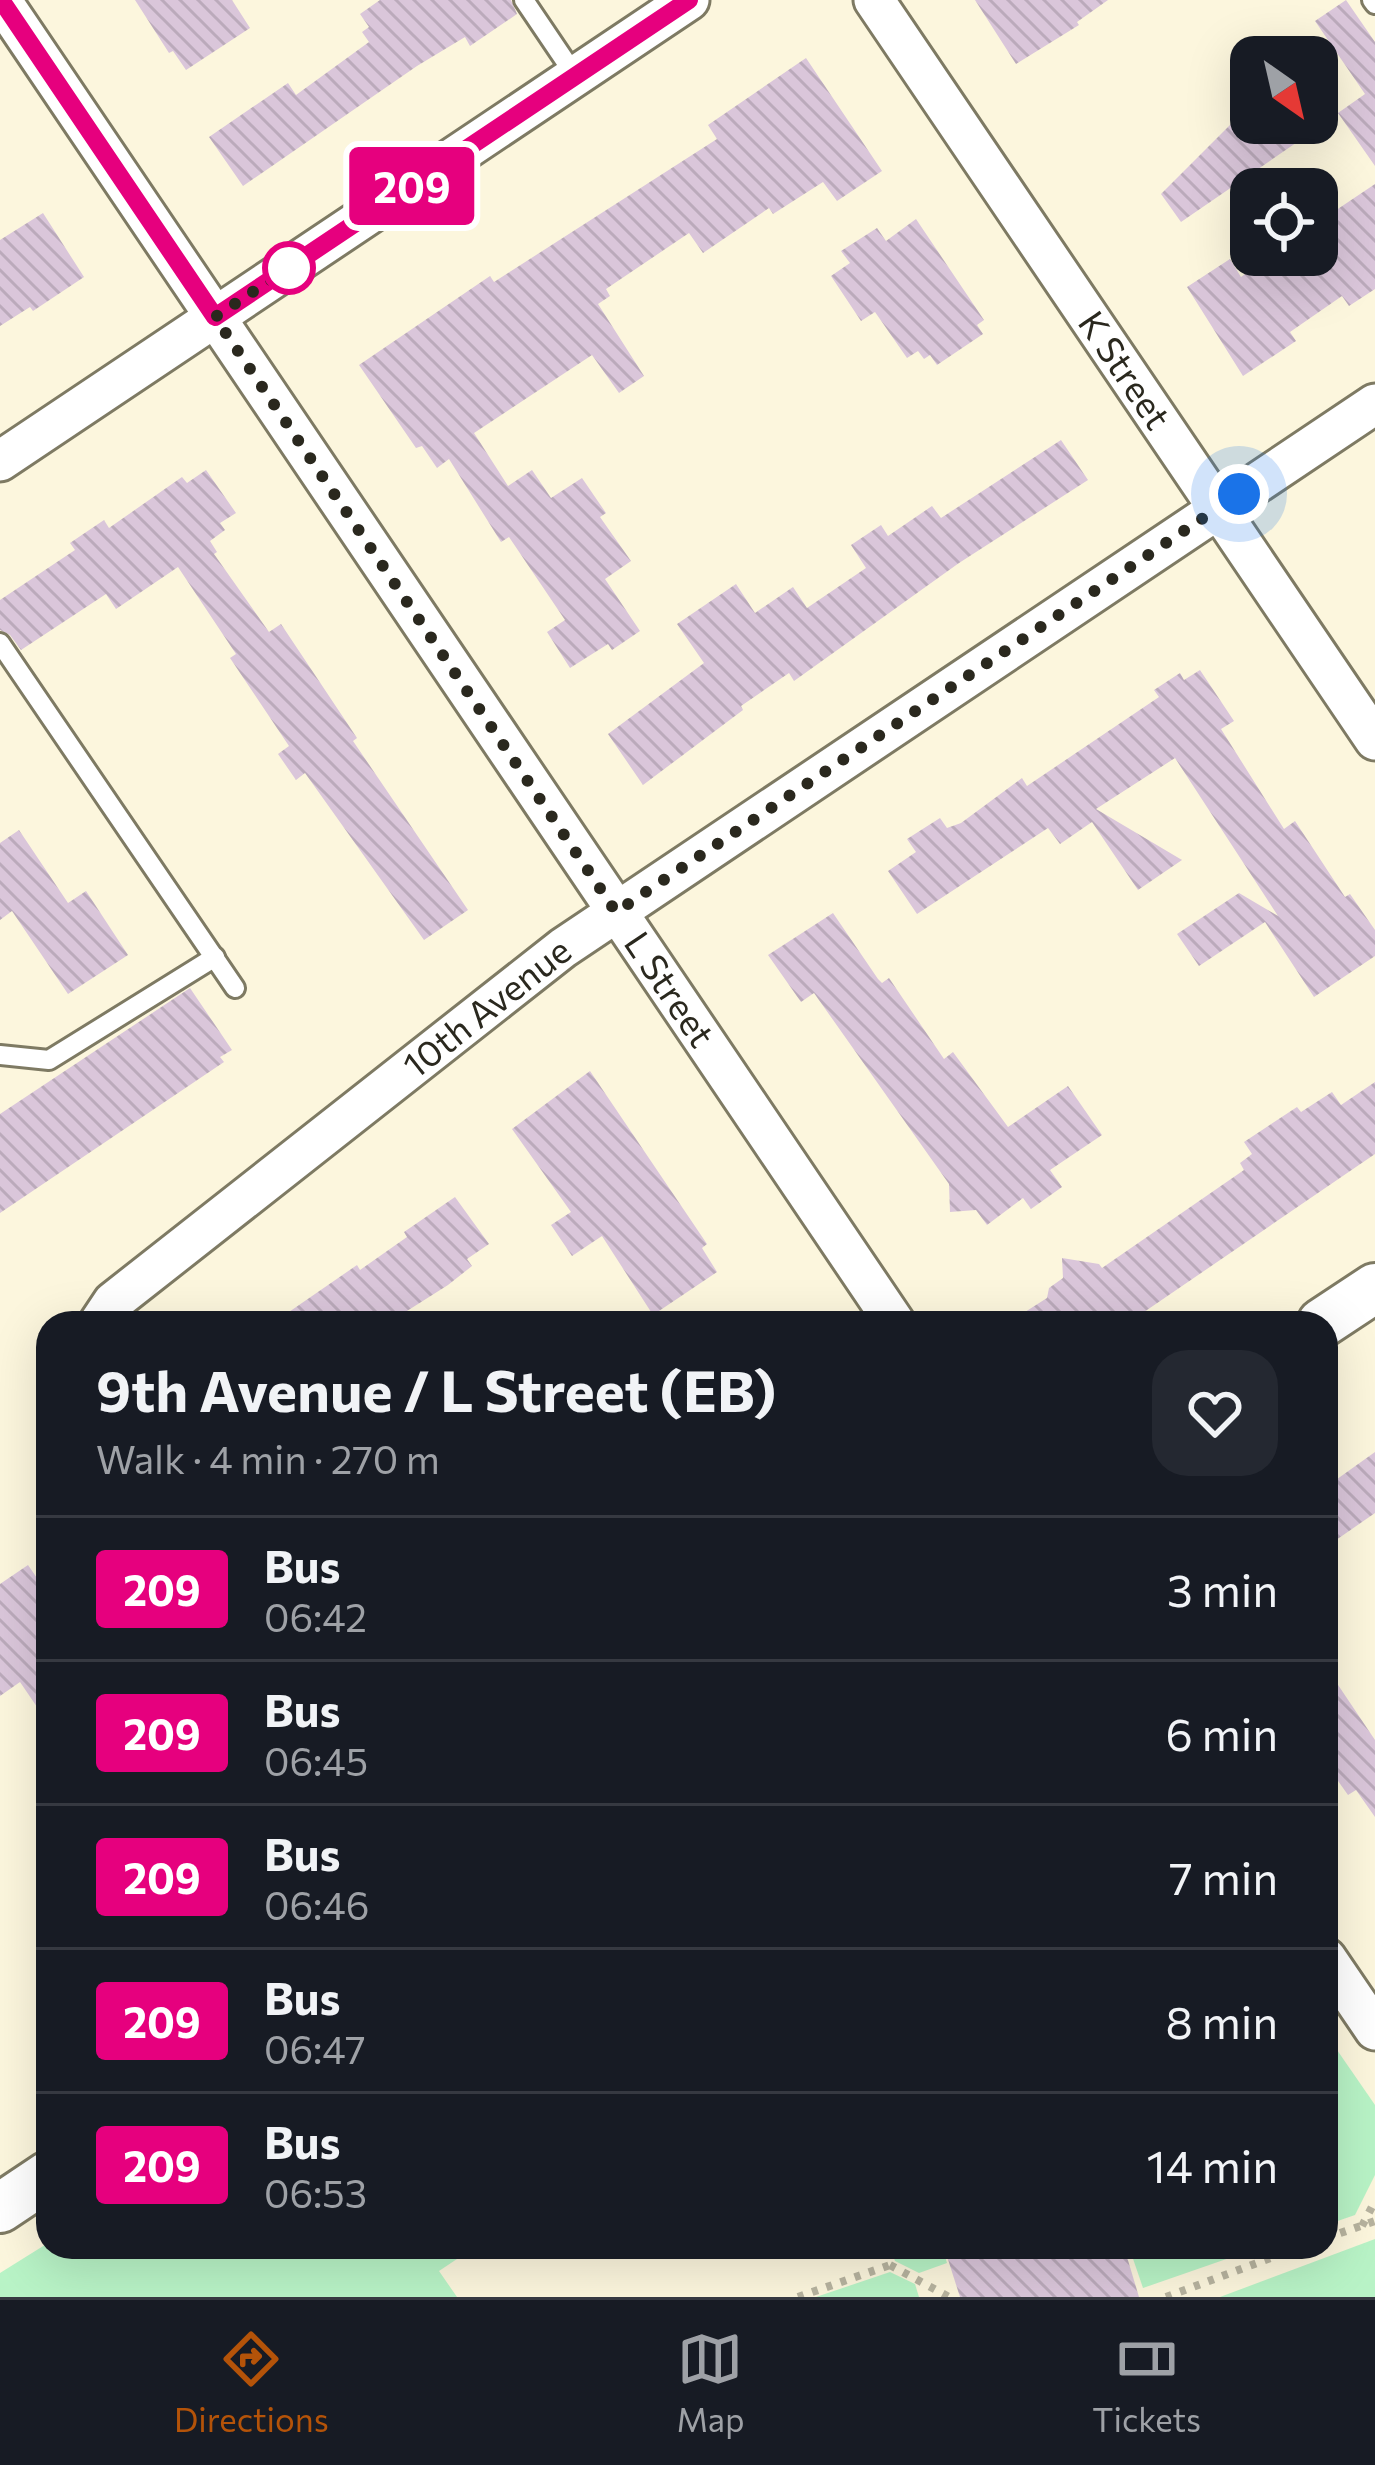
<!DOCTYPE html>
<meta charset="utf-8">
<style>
:root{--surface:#171b24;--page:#242831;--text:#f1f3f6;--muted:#9ea1a6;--line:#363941;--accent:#b45309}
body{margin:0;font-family:Commissioner,sans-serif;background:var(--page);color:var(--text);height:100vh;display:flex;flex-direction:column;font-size:45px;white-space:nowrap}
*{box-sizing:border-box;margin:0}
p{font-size:39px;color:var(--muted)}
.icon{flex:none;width:66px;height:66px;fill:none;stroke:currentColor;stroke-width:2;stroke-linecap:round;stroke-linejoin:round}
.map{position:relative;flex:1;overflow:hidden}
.drawer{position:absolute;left:36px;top:1311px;width:1302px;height:948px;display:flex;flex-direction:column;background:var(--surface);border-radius:36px;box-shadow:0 12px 48px #0002}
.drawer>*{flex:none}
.badge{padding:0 24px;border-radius:9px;font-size:42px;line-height:78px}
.needle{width:78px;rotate:146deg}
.controls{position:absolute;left:1230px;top:36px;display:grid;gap:24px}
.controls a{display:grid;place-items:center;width:108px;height:108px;border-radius:24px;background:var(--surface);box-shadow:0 12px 48px #0002;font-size:60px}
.you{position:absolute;width:60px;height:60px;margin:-30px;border:9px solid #fff;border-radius:50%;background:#1a73e8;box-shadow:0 0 0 18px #1a73e833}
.map>.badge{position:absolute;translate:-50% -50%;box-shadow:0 0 0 6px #fff}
.round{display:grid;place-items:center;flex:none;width:126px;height:126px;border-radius:36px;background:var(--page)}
.overview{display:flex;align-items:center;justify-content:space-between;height:204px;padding:0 60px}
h1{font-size:57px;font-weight:700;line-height:90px}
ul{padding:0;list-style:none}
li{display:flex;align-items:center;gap:36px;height:144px;padding:0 60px;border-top:3px solid var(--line)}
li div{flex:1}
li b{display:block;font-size:45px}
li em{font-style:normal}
li .badge{min-width:132px;font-weight:700;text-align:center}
.dock{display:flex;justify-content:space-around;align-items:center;height:168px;border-top:3px solid var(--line);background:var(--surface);font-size:33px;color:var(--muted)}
.dock a{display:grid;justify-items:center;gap:6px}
.dock .selected{color:var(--accent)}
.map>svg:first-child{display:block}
.green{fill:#b8f3c6}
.building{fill:url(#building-back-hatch)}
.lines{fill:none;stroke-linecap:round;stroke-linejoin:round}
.service-casing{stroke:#7e7a63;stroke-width:24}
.minor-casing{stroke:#7e7a63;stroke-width:45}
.tertiary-casing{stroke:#7e7a63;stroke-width:54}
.path{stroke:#b7b39f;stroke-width:8;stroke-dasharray:6 9;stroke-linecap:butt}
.service{stroke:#fff;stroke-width:18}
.minor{stroke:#fff;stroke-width:39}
.tertiary{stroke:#fff;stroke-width:48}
.line-casing{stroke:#fff;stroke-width:27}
.line{stroke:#e6007e;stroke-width:18}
.walk{stroke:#2a281e;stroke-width:12;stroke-dasharray:0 21.6}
.stop-dot{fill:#fff;stroke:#e6007e;stroke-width:6}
.labels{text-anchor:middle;stroke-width:12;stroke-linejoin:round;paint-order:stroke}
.street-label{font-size:36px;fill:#2a281e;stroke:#fcf6dd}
</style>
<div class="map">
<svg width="1375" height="2297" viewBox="0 0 1375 2297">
<defs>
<pattern id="building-back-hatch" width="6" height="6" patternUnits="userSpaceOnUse" patternTransform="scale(3)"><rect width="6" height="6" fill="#dac6da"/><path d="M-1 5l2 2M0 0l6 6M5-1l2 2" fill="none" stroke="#bab"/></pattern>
</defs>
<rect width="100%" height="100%" fill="#fcf6dd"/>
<g class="green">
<polygon points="1326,2034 1375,2105 1375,2175 1355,2215 1326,2225"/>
<polygon points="1375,2239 1375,2297 1220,2297"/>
<polygon points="48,2243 48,2247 475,2247 439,2271 457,2297 0,2297 0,2273"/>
<polygon points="890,2247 942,2247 947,2263 919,2273 895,2261"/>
<polygon points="1129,2247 1261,2247 1143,2288"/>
<polygon points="890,2272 915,2284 919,2297 816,2297"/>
</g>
<g class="building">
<polygon points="135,0 232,0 250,28 186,70 173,51 169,53"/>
<polygon points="380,0 511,0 517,14 470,46 465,37 417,66 243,186 209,137 288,83 296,95 369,42 362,32 369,27 360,14"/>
<polygon points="975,0 1108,0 1077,22 1079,25 1016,64"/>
<polygon points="1346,0 1375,42 1375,166 1338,113 1365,94 1315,21"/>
<polygon points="806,58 882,171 837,201 823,182 773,214 769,208 703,253 689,233 606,289 610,296 598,304 644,376 619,393 592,355 474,433 508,486 532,470 551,498 582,478 606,513 600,517 631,561 605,579 640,631 612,650 608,644 570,668 547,632 565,620 509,537 501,542 449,459 437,468 422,446 416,448 359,365 490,276 494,282 717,139 708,125"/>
<polygon points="1232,123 1325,123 1181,222 1161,194"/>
<polygon points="1375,184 1375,289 1349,306 1342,296 1290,332 1296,341 1243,376 1187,287 1230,259 1241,277 1271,255 1317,255 1317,223"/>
<polygon points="43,213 84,277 33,311 30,307 0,326 0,240"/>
<polygon points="916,219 984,320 977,325 983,334 937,365 930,355 924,359 918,351 907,358 875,312 861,321 831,276 850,263 841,251 877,228 886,241"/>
<polygon points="1061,440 1088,480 959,563 794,681 789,673 741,706 743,710 643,785 608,734 704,663 677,624 736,584 755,613 793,587 807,608 866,568 851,545 881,525 888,536 932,506 941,518"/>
<polygon points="206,470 236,513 220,523 225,530 210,541 217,552 214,554 269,632 281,624 357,738 353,741 468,910 424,940 305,773 296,780 278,754 289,746 230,658 236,654 178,567 116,609 106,594 21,650 10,635 0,630 0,600 75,550 70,543 104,520 109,528 182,477 187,483"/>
<polygon points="1200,670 1234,721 1221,729 1284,829 1295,821 1345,897 1350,894 1375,930 1375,956 1314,997 1265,922 1199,966 1177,934 1239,893 1278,916 1175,758 1096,809 1182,860 1138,890 1092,822 1060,844 1048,828 917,914 888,871 916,852 907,839 940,818 947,828 961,823 1022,778 1027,786 1159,697 1154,690 1180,673 1184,680"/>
<polygon points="19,830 68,903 86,891 128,955 68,994 12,911 0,920 0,843"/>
<polygon points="833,913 878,979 882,983 889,978 944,1059 953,1052 1008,1127 1068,1086 1102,1135 1050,1170 1062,1187 1031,1209 1023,1198 987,1225 976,1210 950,1212 949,1184 814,993 801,1002 768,955"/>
<polygon points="190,988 232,1050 220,1057 224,1062 0,1213 0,1114"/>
<polygon points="590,1071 707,1244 702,1248 717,1272 653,1315 602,1236 572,1256 551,1225 571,1212 512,1129"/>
<polygon points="1375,1082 1375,1154 1128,1323 1008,1323 1047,1298 1049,1288 1063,1278 1062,1258 1099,1264 1102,1268 1244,1170 1240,1163 1252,1154 1244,1142 1297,1107 1301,1112 1332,1092 1341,1105"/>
<polygon points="455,1197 489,1244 467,1259 472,1266 448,1285 388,1323 273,1323 357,1265 360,1270 407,1237 404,1232"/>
<polygon points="1375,1452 1375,1513 1326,1547 1326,1487"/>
<polygon points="28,1565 48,1594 48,1723 20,1682 0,1696 0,1584"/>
<polygon points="1326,1667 1375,1740 1375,1817 1356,1790 1348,1795 1326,1764"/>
<polygon points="944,2247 1124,2247 1139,2297 960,2297"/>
</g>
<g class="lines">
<g class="service-casing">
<g id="service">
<polyline points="524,0 576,77"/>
<polyline points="1372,0 1375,4"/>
<polyline points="0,643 235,988"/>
<polyline points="0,1055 49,1060 215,957"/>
</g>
</g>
<g class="minor-casing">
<g id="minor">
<path id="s1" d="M1 0 895 1323"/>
<path id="s2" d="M874 0 1375 740"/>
<polyline points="0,461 689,0"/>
<path id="s3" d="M99 1323 113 1302 563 948 1375 404"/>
<polyline points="1326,1958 1375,2030"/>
</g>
</g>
<g class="tertiary-casing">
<g id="tertiary">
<polyline points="1322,1323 1375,1288"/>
<polyline points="0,2208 48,2176"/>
</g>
</g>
<g class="path">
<polyline points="1362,2226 1375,2201"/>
<polyline points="1326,2238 1375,2221"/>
<polyline points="890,2265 949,2297"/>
<polyline points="798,2297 890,2265 884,2247"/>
<polyline points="1166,2297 1300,2247"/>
</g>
<use href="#service" class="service"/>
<use href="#minor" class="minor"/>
<use href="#tertiary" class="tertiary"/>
</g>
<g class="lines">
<g class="line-casing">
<polyline id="line" points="1,0 215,317 689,0"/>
</g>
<use href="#line" class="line"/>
<polyline class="walk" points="289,268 215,317 616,912 1239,494"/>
</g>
<circle class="stop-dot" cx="289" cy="268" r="24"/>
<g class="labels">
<g class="street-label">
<text dy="13" stroke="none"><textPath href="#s2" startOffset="447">K Street</textPath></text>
<text dy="13" stroke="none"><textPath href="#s1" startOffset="1194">L Street</textPath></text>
<text dy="13" stroke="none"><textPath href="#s3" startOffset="501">10th Avenue</textPath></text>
</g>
</g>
</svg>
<div class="controls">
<a><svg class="needle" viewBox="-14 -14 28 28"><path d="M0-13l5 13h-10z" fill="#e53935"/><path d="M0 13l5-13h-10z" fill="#9ea1a6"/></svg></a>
<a><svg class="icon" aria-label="locate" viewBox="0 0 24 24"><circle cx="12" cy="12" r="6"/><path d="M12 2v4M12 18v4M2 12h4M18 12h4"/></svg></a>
</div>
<div class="you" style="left:1239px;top:494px"></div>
<b class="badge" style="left:412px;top:186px;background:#e6007e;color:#fff">209</b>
<section class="drawer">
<div class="overview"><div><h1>9th Avenue / L Street (EB)</h1><p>Walk · 4 min · 270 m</p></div><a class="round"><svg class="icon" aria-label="heart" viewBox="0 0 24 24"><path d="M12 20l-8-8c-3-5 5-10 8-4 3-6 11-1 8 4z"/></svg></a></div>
<ul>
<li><span class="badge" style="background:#e6007e;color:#fff">209</span><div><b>Bus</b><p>06:42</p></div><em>3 min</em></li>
<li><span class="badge" style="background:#e6007e;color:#fff">209</span><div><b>Bus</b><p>06:45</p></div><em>6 min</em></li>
<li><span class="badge" style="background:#e6007e;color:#fff">209</span><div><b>Bus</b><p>06:46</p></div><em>7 min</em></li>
<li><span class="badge" style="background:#e6007e;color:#fff">209</span><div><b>Bus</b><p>06:47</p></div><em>8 min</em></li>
<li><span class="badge" style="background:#e6007e;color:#fff">209</span><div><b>Bus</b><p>06:53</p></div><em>14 min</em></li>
</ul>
</section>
</div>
<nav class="dock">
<a class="selected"><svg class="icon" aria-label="directions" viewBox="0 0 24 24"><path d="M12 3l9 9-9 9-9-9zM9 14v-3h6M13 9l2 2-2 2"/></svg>Directions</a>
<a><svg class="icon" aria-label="map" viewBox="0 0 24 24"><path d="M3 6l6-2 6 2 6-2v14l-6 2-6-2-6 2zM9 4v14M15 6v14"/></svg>Map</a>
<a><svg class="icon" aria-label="tickets" viewBox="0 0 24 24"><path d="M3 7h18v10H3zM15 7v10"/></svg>Tickets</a>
</nav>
